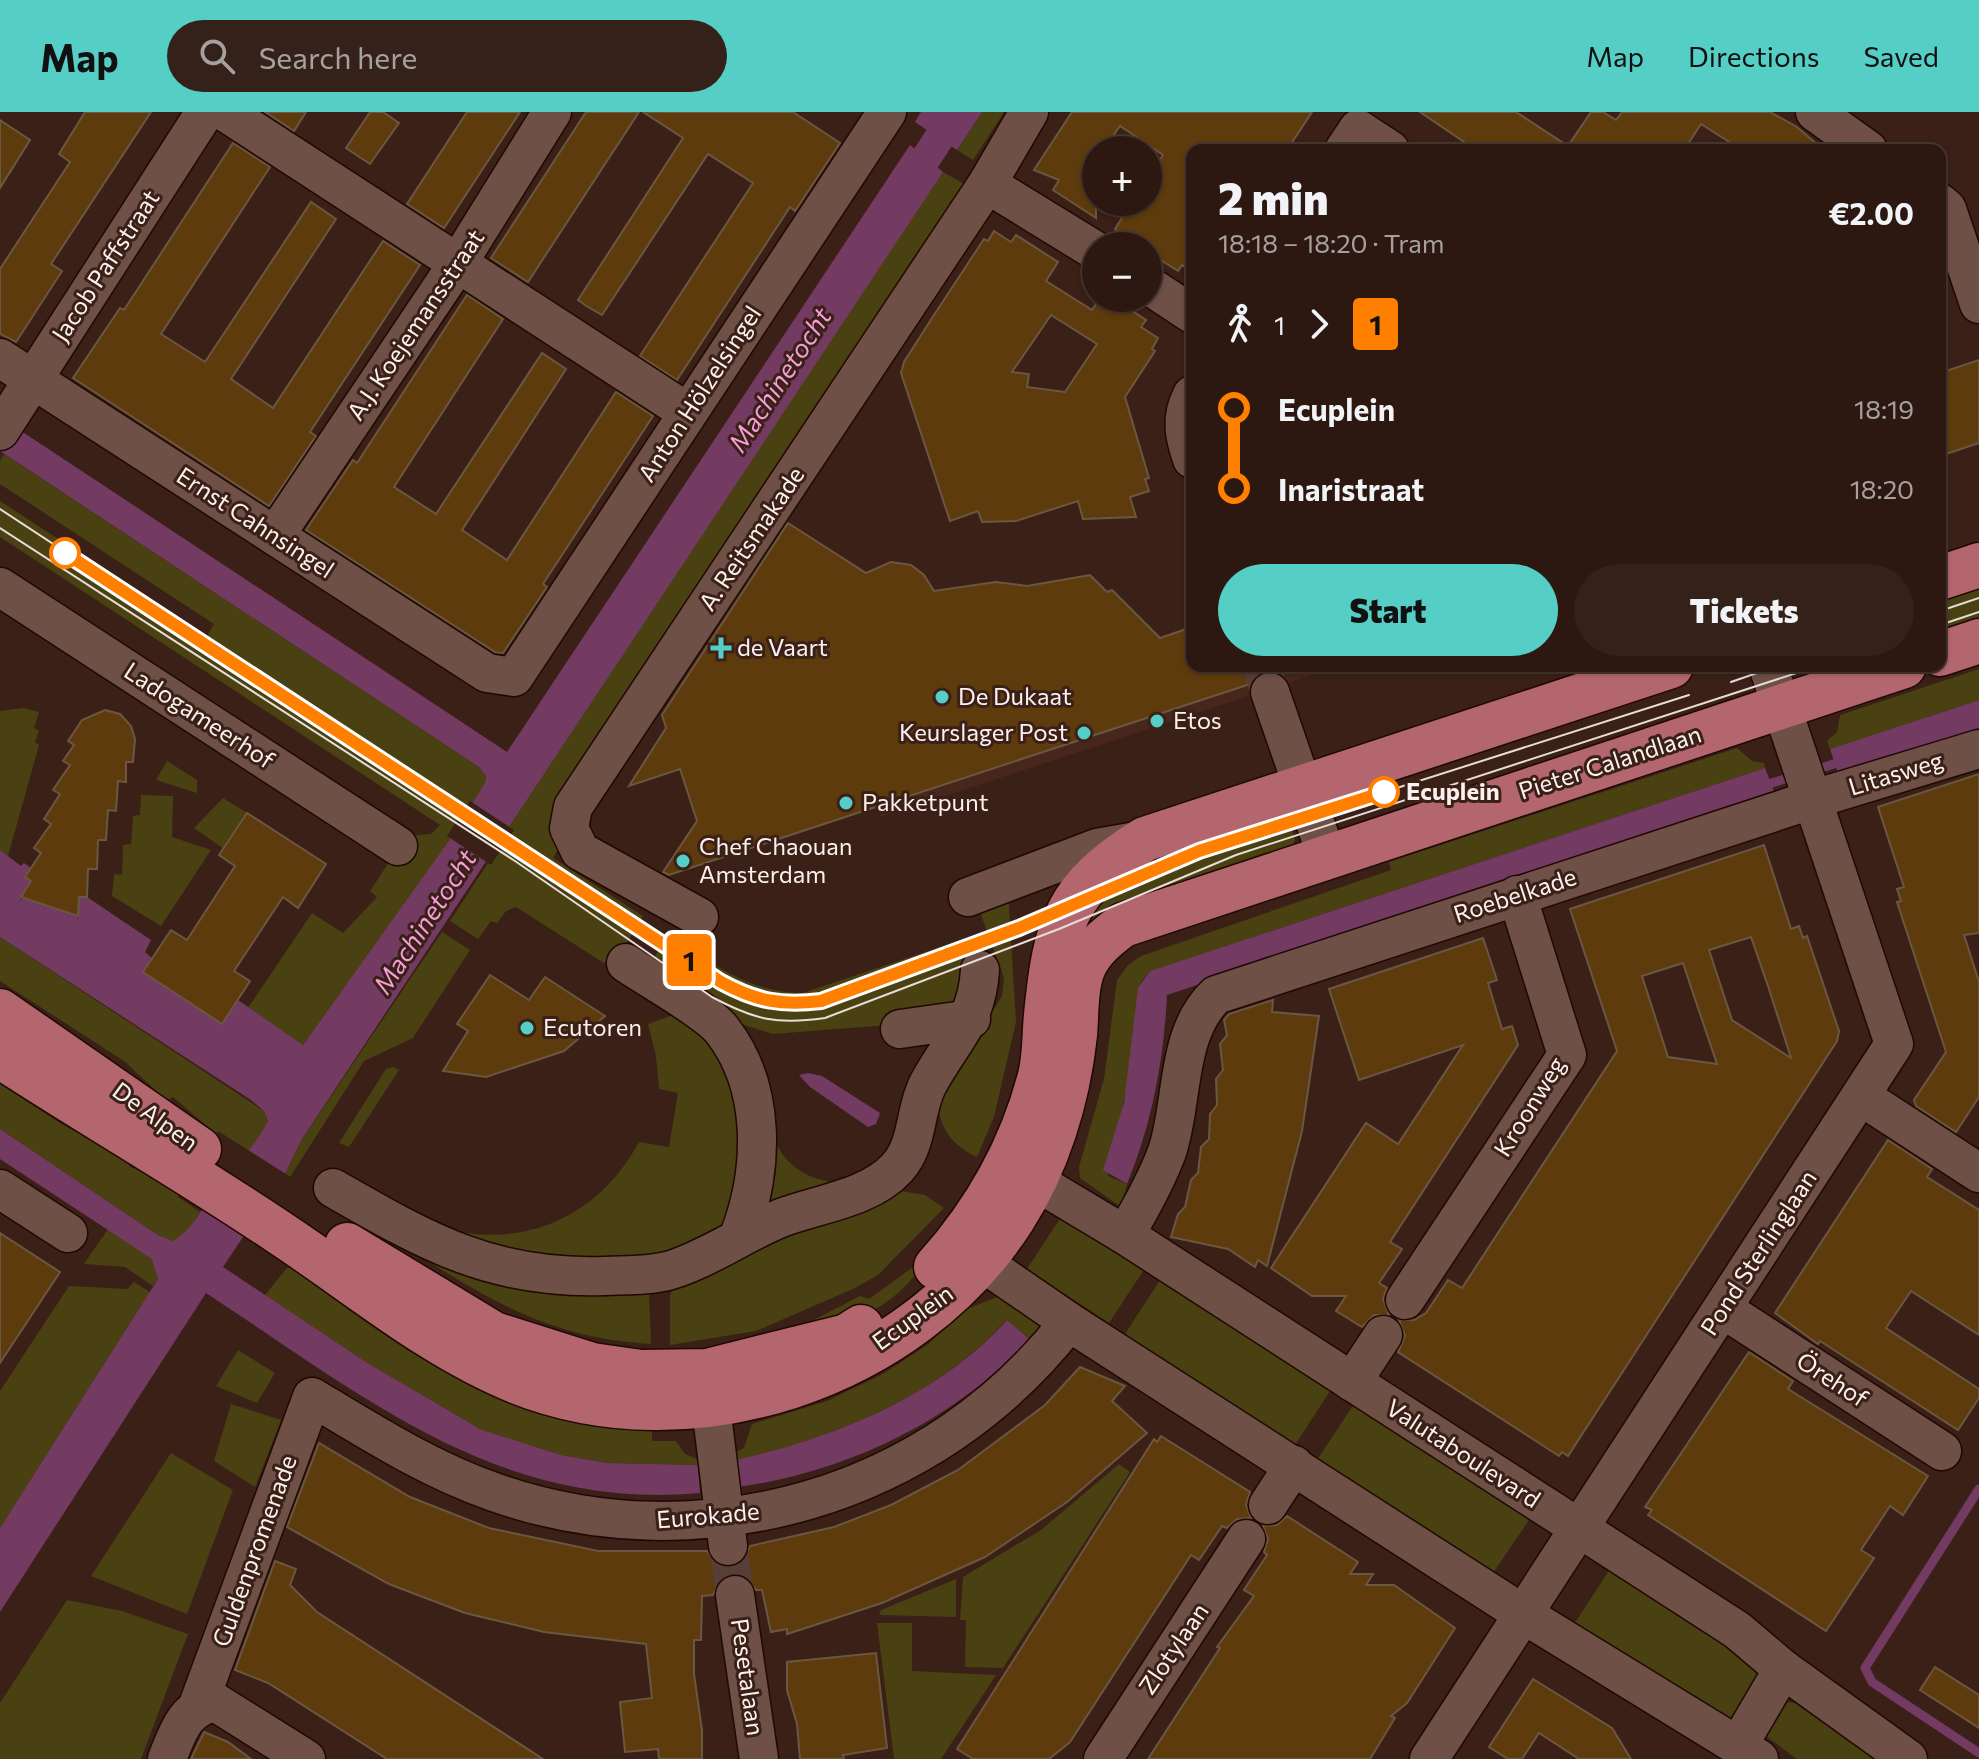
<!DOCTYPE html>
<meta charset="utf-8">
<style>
:root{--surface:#2c1811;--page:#34211a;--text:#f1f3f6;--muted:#a6a09f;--line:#483731;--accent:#55cec5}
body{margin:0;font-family:Commissioner,sans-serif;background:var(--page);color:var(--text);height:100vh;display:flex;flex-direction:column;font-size:30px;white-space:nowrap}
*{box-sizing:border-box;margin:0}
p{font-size:26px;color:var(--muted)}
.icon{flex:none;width:44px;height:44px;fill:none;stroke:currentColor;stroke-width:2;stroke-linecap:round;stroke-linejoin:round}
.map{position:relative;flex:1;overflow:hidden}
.side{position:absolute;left:1186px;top:32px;width:760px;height:528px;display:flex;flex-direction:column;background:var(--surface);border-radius:16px;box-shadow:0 2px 6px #0004,0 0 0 2px var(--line)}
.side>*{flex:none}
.badge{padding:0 16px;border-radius:6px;font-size:28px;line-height:52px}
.tools{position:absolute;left:1082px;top:24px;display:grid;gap:16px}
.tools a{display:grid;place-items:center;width:80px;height:80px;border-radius:50%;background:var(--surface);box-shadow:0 2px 6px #0004,0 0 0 2px var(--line);font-size:40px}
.map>.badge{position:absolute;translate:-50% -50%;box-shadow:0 0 0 4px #fff}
.legs{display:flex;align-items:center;gap:12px;height:88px;padding:0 32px;font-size:26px}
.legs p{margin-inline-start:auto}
.overview{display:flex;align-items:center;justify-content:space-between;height:136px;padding:0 32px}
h1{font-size:44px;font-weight:800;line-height:60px}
.primary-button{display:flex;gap:16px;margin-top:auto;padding:16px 32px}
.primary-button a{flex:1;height:92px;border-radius:48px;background:var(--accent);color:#111;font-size:32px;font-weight:800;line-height:92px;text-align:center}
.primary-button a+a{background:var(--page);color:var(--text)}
ul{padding:0 32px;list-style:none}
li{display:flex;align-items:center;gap:28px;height:80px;font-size:30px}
li i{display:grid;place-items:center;width:12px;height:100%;margin:0 10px;background:currentColor}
li i::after{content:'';width:20px;height:20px;margin:-10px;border:6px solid;border-radius:50%;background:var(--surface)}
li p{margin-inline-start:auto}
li:first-child i{background:linear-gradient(#0000 50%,currentColor 0)}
li:last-child i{background:linear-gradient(currentColor 50%,#0000 0)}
header{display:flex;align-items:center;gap:48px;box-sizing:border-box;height:112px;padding:0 40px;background:var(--accent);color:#111}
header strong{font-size:38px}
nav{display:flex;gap:44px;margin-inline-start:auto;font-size:28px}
.search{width:560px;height:72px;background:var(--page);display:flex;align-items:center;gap:20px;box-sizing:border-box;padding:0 28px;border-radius:44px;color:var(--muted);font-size:30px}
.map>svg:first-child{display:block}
.built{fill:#47261b}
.green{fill:#494112}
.water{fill:#733a62}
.pier{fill:#3a2017}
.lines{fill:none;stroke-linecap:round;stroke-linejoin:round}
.stream{stroke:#733a62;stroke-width:9}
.canal{stroke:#733a62;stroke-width:30}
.building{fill:#5d3b0c;stroke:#6b5741;stroke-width:2;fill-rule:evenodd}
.minor-tunnel{stroke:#573f37;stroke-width:38;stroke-dasharray:38 19;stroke-linecap:butt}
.minor-casing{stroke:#200903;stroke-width:41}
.major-casing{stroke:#200903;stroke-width:47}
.minor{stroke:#6e5046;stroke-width:38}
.major{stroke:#b4666e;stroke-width:44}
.tram{stroke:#e8dbd8;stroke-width:2}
.line-1-casing{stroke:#fff;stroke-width:18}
.line-1{stroke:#ff7f00;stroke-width:12}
.stop-1-dot{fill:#fff;stroke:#ff7f00;stroke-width:4}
.poi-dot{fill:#55cec5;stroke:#3a2017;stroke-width:3}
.labels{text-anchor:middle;stroke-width:6;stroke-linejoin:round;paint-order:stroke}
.street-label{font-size:24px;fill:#fcf1ee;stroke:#3a2017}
.poi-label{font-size:24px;fill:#fcf1ee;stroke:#3a2017;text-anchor:start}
.stop-label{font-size:24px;font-weight:bold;fill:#fcf1ee;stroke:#3a2017;text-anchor:start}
.water-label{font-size:26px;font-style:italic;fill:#f49ed9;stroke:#3a2017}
</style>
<header>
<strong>Map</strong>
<div class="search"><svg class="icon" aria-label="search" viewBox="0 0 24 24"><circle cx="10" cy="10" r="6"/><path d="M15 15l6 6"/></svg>Search here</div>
<nav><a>Map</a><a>Directions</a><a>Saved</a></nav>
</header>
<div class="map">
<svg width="1979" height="1647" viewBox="0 0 1979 1647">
<rect width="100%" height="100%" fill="#3a2017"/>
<polygon class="built" points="1192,554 1340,554 881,705 857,633"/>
<g class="green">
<polygon points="982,0 1004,0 973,48 957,38"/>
<polygon points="943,60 966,73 796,340 779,349 566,673 563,728 553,746 643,804 617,847 604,851 516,795 506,799 497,811 491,809 478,827 450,809 488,751 451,727 303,933 248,896 312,801 343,821 377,785 370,779 406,724 431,722 440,713 0,425 0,389 207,524 214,512 0,372 0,349 4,342 479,655 486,664 485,671"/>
<polygon points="1979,460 1979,518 1940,531 1940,476"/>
<polygon points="1979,557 1979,588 1830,637 1827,629 1837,620 1840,603"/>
<polygon points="24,596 39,600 34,616 39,619 35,630 39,633 8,744 0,738 0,599"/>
<polygon points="1737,636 1752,649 1764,651 1765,656 1150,859 1141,870 1127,974 1108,1064 1127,1072 1121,1095 1080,1066 1079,1055 1104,967 1117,868 1128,853 1141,844 1391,758 1389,750"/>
<polygon points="167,649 197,668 197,681 156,668"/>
<polygon points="141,683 173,684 172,725 211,738 161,814 112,784 114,762 122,763 123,733 131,732 133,704 140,703"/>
<polygon points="223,686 247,701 224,737 194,716"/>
<polygon points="1288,701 1295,728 1291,737 1061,842 1117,756"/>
<path d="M1008 778 1016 910 994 1005 977 1045C952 1033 942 1019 937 992L1002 884 1004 866 976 789Z"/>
<polygon points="442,820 470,838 413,926 364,949 290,1065 285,1062 302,1027"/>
<path d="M668 822C708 850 753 882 803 881L964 827 963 886 938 909 773 922 738 911 651 851Z"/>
<polygon points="0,825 264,999 268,1009 251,1040 218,1019 216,1022 173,985 167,989 124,949 0,869"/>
<path d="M684 899 743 974 737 1107 676 1146 489 1147 449 1118C530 1136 600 1102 639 1030L669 1035 678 981 659 977 656 944 648 912Z"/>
<polygon points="393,955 399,958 349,1035 339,1031 386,957"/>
<polygon points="0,972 63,1013 130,1047 129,1054 180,1078 178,1085 200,1100 186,1122 173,1129 158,1123 0,1017"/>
<path d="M773 1023C783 1052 804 1066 833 1070L761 1105Z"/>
<polygon points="895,1078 925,1083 944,1096 878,1163 855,1176 756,1219 670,1233 670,1184 674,1171"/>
<polygon points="1063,1102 1145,1156 1109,1211 1027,1157"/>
<polygon points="108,1117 153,1147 158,1167 153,1174 125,1155 84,1152"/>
<path d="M407 1136 649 1181 651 1232C551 1226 490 1189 407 1136Z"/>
<path d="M293 1155C400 1239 511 1317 652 1319V1329H676L685 1342 697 1347 698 1353 608 1351 561 1343 480 1317 366 1250 265 1183 287 1156Z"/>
<path d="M913 1155 918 1160C881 1204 854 1209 800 1215L860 1184 869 1187Z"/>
<polygon points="1162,1165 1332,1276 1295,1333 1125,1222"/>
<polygon points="134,1170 150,1180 0,1416 0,1279 69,1174 127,1177"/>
<path d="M1002 1183 1043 1212 1029 1227 1006 1208C937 1285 834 1326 735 1348L734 1341 744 1336 752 1312 827 1289 883 1262 927 1233 967 1197Z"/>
<polygon points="238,1238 275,1261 257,1291 216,1274"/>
<polygon points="231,1292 281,1308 255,1375 214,1349"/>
<polygon points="1354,1292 1529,1408 1491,1464 1317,1348"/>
<polygon points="171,1341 233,1378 187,1502 91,1464"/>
<polygon points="1119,1352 1130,1360 1003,1556 965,1555 966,1508 960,1508 963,1465 1041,1418"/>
<polygon points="1610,1457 1737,1540 1759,1558 1735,1603 1726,1609 1571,1517"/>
<polygon points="956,1467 956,1505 879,1503 881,1498"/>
<polygon points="67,1488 122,1499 188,1522 141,1647 0,1647 0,1591"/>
<polygon points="877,1511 912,1511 912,1559 996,1563 941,1647 894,1647"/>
<polygon points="1786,1590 1795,1591 1880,1647 1797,1647 1762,1621 1777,1592"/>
</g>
<g class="water">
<polygon points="921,0 982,0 957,38 915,10"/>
<path d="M910 33 943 60 302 1027 285 1062 223 1155 366 1250 480 1317 561 1343 608 1351 698 1353 700 1381C499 1399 365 1285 206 1181L0 1500V1416L158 1167 152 1147 0 1047V1017L158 1123 173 1129C198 1115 206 1084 225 1064 246 1041 252 1038 268 1009L264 999 251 988 0 825V738L21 754 24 751 31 756V769L18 792 23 785 77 803V811L79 785H87L151 828 145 840 152 846 143 860 222 912 238 888 303 933 451 726 485 671 486 664 479 655 0 339V305L507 640Z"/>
<polygon points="1979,588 1979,616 1838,661 1830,637"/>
<path d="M1765 656 1775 682 1167 883C1164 947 1152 1012 1127 1072L1103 1058 1124 991 1138 876 1150 859Z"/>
<polygon points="808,961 822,964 880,1001 876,1012 868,1015 810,975 799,963"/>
<path d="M1007 1208 1029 1227C957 1308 844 1361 738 1375L735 1348C834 1326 937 1285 1007 1208Z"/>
</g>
<g class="pier">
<polygon points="470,689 514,718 491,753 447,724"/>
<polygon points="248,1038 289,1064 249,1123 221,1062"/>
</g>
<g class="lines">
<g class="stream">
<polyline points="1812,659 1843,649"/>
<polyline points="1762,674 1798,663"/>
<polyline points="1979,1377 1865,1556 1872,1570 1979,1641"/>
</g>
<polyline class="canal" points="904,80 956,0"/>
</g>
<g class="building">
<polygon points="85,0 151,0 51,152 62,159 16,230 0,222 0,157 70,50 59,42"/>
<polygon points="265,0 306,0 294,19"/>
<polygon points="370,0 383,0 399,11 370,52 346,36"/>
<polygon points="467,0 520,0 444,116 407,92"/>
<polygon points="586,0 639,0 528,170 491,146"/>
<polygon points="643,0 793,0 840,31 795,99 790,95 677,268 640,244 753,71 708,42 602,203 588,195 578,188 683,26"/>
<polygon points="1072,0 1312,0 1287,38 1192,38 1192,160 1182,153 1178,159 1148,140 1148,134 1139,134 1115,117 1132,90 1148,90 1148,66 1163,43 1120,14 1103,38 1096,38 1096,106 1053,78 1059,68 1034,58"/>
<polygon points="1420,0 1516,0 1568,34 1591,0 1603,0 1616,8 1622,0 1770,0 1797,15 1824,38 1742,38 1701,12 1684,38 1476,38"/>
<polygon points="0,8 30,28 0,76"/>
<polygon points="233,31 270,55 161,222 205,250 311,90 336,107 231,267 273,296 383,129 420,153 310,320 316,324 269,394 73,266 120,196 124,198"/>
<path d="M994 119 1011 130 1016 123 1058 150 1046 169 1092 198 1100 186H1113L1146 208 1141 215 1158 226 1152 237 1155 239 1125 285 1149 366 1145 367 1149 379 1130 385 1136 405 1083 407 1078 389 1016 409 982 410 978 399 950 409 901 261 904 250 934 203 984 127 988 129ZM1051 203 1097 232 1065 280 1027 275 1029 262 1012 260Z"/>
<polygon points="467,183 503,207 394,375 436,402 542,241 566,257 462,418 507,448 616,280 653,304 543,472 547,475 503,541 495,540 306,418 353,348 357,351"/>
<polygon points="1979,248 1979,331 1940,344 1940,261"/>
<polygon points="788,411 866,461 891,450 911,453 924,463 934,479 996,470 1027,474 1090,463 1107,480 1112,478 1160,526 1192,515 1192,554 1290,554 1291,558 1281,562 1264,559 1250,572 669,763 663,760 697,709 680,657 629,674 666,616 662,603"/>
<polygon points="105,598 120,602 131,614 135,627 133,650 126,650 126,670 118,669 116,699 108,698 106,728 98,728 97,757 88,757 87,785 79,785 78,804 21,785 31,769 25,765 41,741 34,736 51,712 44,707 60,682 53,678 70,653 63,649 74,633 68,629 82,608"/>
<polygon points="1979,662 1979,821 1964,823 1979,870 1979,985 1956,1020 1916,994 1914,988 1946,940 1897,790 1901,789 1897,777 1904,775 1878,695"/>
<polygon points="247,701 326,752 298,796 283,785 234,859 250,869 222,912 143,860 171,818 187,828 235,754 219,743"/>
<path d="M1764 733 1791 817 1799 814 1803 826 1807 824 1839 919 1837 929 1568 1344 1562 1340 1559 1344 1398 1240 1405 1224 1399 1208H1414L1426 1201 1448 1168 1462 1176 1617 939 1570 797ZM1751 825 1769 877 1791 946 1732 908 1709 838ZM1683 851 1697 893 1717 952 1668 945 1642 864Z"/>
<polygon points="1483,826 1497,868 1488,871 1502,917 1512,914 1518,933 1390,1130 1402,1137 1379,1171 1387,1176 1383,1187 1389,1203 1374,1203 1362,1215 1336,1199 1346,1184 1312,1184 1271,1156 1366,1011 1398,1032 1463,933 1359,968 1329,877"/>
<polygon points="490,863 529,888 545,865 605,904 564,939 486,965 443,959 468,919 457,912"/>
<polygon points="1273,888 1272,900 1319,904 1302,1019 1267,1154 1258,1148 1255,1155 1228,1137 1171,1125 1178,1102 1185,1095 1191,1068 1198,1061 1201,1035 1209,1027 1210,1002 1217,993 1216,967 1223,958 1220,932 1227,923 1224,908 1229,902"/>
<polygon points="1888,1028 1932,1057 1927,1065 1979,1098 1979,1223 1911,1179 1886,1216 1979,1277 1979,1286 1958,1318 1820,1229 1818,1232 1775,1201"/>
<polygon points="0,1121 60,1160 0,1251"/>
<polygon points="1749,1240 1793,1269 1788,1277 1928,1364 1903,1403 1890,1394 1861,1438 1874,1446 1826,1519 1648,1403 1652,1398 1645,1395"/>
<polygon points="1080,1255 1125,1274 1112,1289 1147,1321 1067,1390 985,1445 882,1491 787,1522 787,1517 771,1520 762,1478 756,1478 744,1463 733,1461 722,1465 713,1483 702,1484 701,1528 694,1528 694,1562 702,1618 702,1647 659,1647 658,1637 625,1640 620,1590 652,1586 646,1532 544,1520 465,1501 389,1472 287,1415 319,1331 410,1385 489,1416 598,1439 707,1439 719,1454 731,1456 742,1451 750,1434 834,1415 891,1393 958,1358 1045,1293"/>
<polygon points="1161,1324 1250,1380 1246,1393 1251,1406 1237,1407 1227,1416 1222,1414 1199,1448 1191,1443 1070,1630 1049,1647 973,1647 957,1637 1154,1327 1157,1330"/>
<polygon points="1287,1404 1358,1450 1350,1462 1373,1462 1366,1473 1394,1473 1455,1516 1407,1591 1391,1604 1395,1606 1370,1647 1148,1647 1220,1536 1217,1535 1254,1484 1244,1478 1267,1443 1264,1440 1268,1427 1263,1414 1277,1413"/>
<polygon points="275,1449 296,1457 290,1473 317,1500 543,1647 387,1647 268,1571 235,1558"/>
<polygon points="876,1541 887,1636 843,1643 844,1647 800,1647 797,1612 787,1578 787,1550"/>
<polygon points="1935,1555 1979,1583 1979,1616 1920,1578"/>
<polygon points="1533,1567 1612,1616 1631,1647 1579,1647 1539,1621 1522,1647 1508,1647 1489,1635"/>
<polygon points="204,1620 228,1630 251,1647 191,1647"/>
</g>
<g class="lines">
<g class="minor-tunnel">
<polyline points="1261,554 1270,580"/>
<polyline points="728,1434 735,1483"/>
</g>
<g class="minor-casing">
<g id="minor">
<polyline points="225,0 687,300"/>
<polyline points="1815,0 1868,38"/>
<polyline points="1344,38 1358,17 1390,38"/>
<polyline points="987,72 1096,139"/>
<polyline points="1940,91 1947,97 1979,192"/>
<polyline points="1148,173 1192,202"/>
<polyline points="0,246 487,561 514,565 887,0"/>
<path d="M1192 283C1180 306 1184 324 1192 347"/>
<polyline points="0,319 205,0"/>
<polyline points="275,424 458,151 552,0"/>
<polyline points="0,475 398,734"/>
<polyline points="1270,580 1327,745"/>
<polyline points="968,785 1097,736 1142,728"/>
<polyline points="699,805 580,739 569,716 573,695 987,72 1029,0"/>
<path d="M626 851C649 867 706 898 722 918 767 976 764 1058 739 1124"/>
<polyline points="900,917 971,907"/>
<polyline points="1862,985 1979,1061"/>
<polyline points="1010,1054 1125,1123 1737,1518 1783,1557 1908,1647"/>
<path d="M333 1076C427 1130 493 1168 605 1164 628 1163 650 1164 671 1158 709 1146 744 1121 781 1106 818 1092 870 1086 897 1056 919 1032 914 998 928 972 951 929 977 910 980 858"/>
<polyline points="0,1077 68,1121"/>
<path d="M1125 1123C1141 1096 1156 1069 1167 1040 1184 989 1175 922 1216 883L1814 687 1979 637"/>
<polyline points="960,1129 995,1159 1069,1210 1523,1502 1759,1647"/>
<polyline points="1405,1188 1567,943 1517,783"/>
<polyline points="1723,1197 1942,1339"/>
<polyline points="707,1262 728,1434"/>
<polyline points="1352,1270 1383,1223"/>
<polyline points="1268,1393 1294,1353"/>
<polyline points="735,1483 759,1647"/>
<path d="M198 1593 312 1285C370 1320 430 1358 494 1380 701 1453 934 1385 1069 1210"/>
<polyline points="1738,1634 1783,1557"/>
<path d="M167 1647C178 1620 184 1596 215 1590L306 1647"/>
<polyline points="1103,1647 1246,1427"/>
<polyline points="1429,1647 1894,932 1768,554"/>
</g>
</g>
<g class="major-casing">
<g id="major">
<polyline points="1940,466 1979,453"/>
<polyline points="1940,542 1979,529"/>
<polyline points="0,899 199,1037"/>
<path d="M0 944C92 1004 188 1059 280 1121 356 1171 430 1234 515 1269 691 1340 911 1266 1013 1107 1048 1053 1068 987 1075 923 1077 901 1075 877 1083 857 1091 837 1107 825 1123 813L1904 554"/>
<polyline points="347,1133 494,1222 592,1253 641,1260 707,1259 847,1224 861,1215"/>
<path d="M936 1155C986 1099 1021 1037 1040 964 1045 944 1044 923 1046 903 1055 812 1065 777 1145 727L1671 554"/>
</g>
</g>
<use href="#minor" class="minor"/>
<use href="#major" class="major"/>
<g class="tram">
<polyline points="0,397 721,870 752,887 786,894 821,889 1019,816 1199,739 1689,583"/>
<path d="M0 416 515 749 712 885C755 908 777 913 825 906L1059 817 1236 743 1818 554"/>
<polyline points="1940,499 1979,486"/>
<polyline points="1940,513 1979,500"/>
<polyline points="1731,570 1777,554"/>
</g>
</g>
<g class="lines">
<g class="line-1-casing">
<path id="line-1" d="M65 441 721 870C756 889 781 894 821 889L1019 816 1199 739 1384 680"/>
</g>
<use href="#line-1" class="line-1"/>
</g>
<g class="stop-1-dot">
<circle cx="65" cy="441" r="14"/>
<circle cx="1384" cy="680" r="14"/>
</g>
<g class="poi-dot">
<path d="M717 524h8v8h8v8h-8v8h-8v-8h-8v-8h8z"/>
<circle cx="942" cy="585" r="8"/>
<circle cx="1157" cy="609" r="8"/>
<circle cx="1084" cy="621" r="8"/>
<circle cx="846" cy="691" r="8"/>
<circle cx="683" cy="749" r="8"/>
<circle cx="527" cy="916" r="8"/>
</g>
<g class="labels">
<g class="street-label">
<text transform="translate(106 154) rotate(-57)" y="8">Jacob Paffstraat</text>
<text transform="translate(416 213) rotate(-56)" y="8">A.J. Koejemansstraat</text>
<text transform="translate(700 282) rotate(-57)" y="8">Anton Hölzelsingel</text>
<text transform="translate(255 411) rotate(33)" y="8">Ernst Cahnsingel</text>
<text transform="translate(752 427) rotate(-56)" y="8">A. Reitsmakade</text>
<text transform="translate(199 604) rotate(33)" y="8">Ladogameerhof</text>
<text transform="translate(1610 651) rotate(-18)" y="8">Pieter Calandlaan</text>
<text transform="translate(1896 662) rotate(-17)" y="8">Litasweg</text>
<text transform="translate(1515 784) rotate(-18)" y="8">Roebelkade</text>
<text transform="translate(1530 995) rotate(-58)" y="8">Kroonweg</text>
<text transform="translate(155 1005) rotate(36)" y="8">De Alpen</text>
<text transform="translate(1759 1141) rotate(-57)" y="8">Pond Sterlinglaan</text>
<text transform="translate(913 1206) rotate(-36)" y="8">Ecuplein</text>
<text transform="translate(1832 1268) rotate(33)" y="8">Örehof</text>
<text transform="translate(1463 1342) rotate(33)" y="8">Valutaboulevard</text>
<text transform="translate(708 1404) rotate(-5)" y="8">Eurokade</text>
<text transform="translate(255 1439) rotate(-70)" y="8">Guldenpromenade</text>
<text transform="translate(1174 1537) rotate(-56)" y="8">Zlotylaan</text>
<text transform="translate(747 1565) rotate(82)" y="8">Pesetalaan</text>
</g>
<g class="poi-label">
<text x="737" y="544">de Vaart</text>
<text x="958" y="593">De Dukaat</text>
<text x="1173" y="617">Etos</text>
<text x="1068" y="629" text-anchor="end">Keurslager Post</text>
<text x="862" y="699">Pakketpunt</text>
<text x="699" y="743">Chef Chaouan<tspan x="699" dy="28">Amsterdam</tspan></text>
<text x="543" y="924">Ecutoren</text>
</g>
<g class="stop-label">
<text x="1406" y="688">Ecuplein</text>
</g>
<g class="water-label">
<text transform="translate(780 268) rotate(-57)" y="9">Machinetocht</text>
<text transform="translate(425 810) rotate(-57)" y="9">Machinetocht</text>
</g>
</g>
</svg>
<div class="tools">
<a>+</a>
<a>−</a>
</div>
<b class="badge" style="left:689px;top:848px;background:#ff7f00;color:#111">1</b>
<section class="side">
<div class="overview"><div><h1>2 min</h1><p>18:18 – 18:20 · Tram</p></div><b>€2.00</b></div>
<div class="legs"><svg class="icon" aria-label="walk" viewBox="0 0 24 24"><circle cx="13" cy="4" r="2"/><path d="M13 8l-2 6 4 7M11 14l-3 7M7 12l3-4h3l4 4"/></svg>1<svg class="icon" aria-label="forward" viewBox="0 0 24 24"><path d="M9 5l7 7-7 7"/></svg><b class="badge" style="background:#ff7f00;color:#111">1</b></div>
<ul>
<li><i style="color:#ff7f00"></i><b>Ecuplein</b><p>18:19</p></li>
<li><i style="color:#ff7f00"></i><b>Inaristraat</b><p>18:20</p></li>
</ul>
<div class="primary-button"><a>Start</a><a>Tickets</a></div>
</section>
</div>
